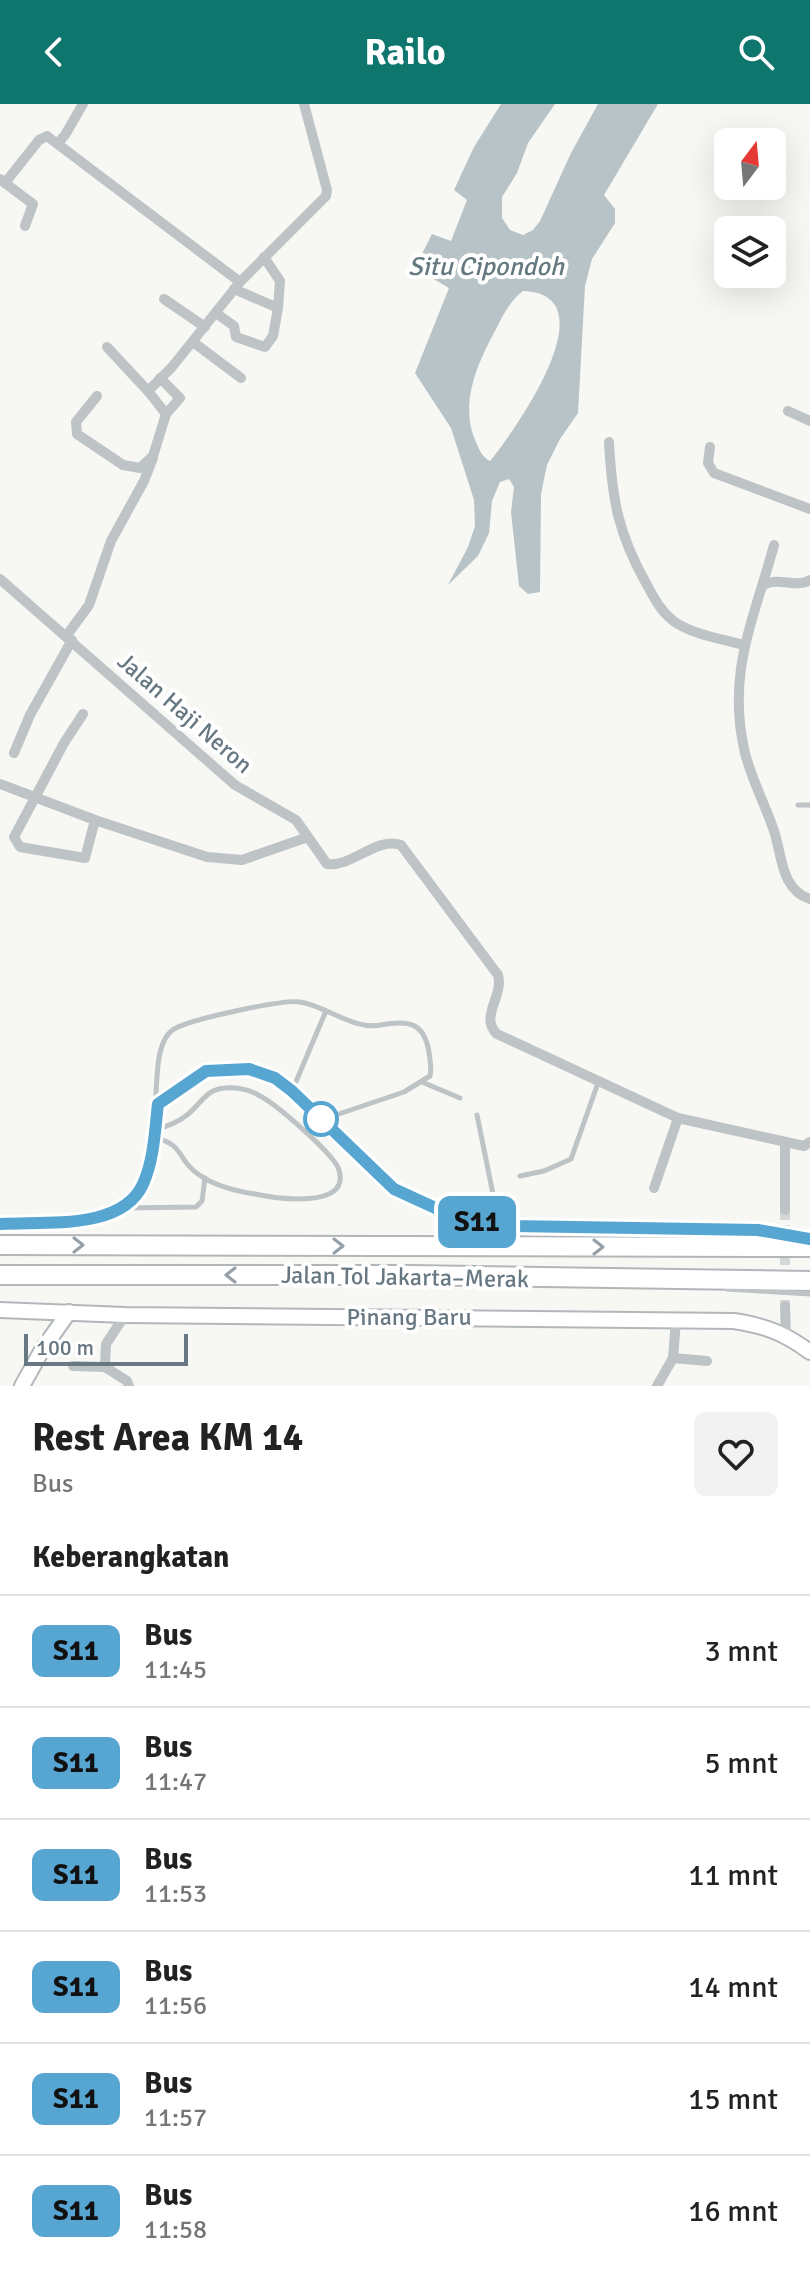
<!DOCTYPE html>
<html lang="id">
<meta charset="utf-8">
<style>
:root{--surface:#fff;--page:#f2f2f2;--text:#222;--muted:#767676;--line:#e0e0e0;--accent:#0f766e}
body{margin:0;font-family:Signika,sans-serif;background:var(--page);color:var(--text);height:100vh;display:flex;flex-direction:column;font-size:30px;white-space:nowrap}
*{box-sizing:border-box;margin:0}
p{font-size:26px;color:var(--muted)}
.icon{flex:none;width:44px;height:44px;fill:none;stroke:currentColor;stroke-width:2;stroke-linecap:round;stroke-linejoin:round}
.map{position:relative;height:1282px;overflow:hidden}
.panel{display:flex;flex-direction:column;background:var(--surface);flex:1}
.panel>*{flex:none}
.badge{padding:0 16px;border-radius:12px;font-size:28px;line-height:52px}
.needle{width:52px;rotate:16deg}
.buttons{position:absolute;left:714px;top:24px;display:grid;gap:16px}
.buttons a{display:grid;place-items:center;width:72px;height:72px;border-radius:12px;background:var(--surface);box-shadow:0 8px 32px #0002;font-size:40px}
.scale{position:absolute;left:24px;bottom:20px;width:164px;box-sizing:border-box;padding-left:8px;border:4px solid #687883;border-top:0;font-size:22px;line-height:28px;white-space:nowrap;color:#687883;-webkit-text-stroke:6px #fff;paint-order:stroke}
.map>.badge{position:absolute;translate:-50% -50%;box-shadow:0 0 0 4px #fff}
h2{padding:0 32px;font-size:30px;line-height:72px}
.round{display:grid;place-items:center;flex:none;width:84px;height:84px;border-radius:12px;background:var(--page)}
.head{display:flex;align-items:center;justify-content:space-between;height:136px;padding:0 32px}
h1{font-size:38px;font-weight:800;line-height:60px}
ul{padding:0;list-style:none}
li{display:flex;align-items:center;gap:24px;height:112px;padding:0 32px;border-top:2px solid var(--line)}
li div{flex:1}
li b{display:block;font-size:30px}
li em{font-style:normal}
li .badge{min-width:88px;font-weight:700;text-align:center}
header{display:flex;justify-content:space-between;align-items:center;height:104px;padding:0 32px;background:var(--accent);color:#fff;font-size:36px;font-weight:800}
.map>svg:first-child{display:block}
.water{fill:#b8c3c7;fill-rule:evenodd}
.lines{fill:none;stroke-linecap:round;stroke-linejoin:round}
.street-tunnel{stroke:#d3d7d8;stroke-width:10;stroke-dasharray:10 5;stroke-linecap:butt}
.secondary-casing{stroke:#b1b7bb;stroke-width:18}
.highway-casing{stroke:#b2b6b9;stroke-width:22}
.lane{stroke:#bec3c6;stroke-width:5}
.street{stroke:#bec3c6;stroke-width:10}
.secondary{stroke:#fff;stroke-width:14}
.highway{stroke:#fff;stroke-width:18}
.oneway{stroke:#95a0a8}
.line-casing{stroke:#fff;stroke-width:18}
.line{stroke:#57a6d2;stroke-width:12}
.stop-dot{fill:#fff;stroke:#57a6d2;stroke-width:4}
.labels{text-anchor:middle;stroke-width:8;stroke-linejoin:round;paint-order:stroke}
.street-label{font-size:24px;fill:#687883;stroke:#fff}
.water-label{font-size:26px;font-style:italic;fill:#63787f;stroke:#fff}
</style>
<header><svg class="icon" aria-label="back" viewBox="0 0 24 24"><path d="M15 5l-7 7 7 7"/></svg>Railo<svg class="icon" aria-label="search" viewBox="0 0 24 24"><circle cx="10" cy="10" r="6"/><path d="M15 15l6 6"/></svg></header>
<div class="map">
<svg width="810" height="1282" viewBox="0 0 810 1282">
<rect width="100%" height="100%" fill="#f7f7f4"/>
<path class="water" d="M501 0H555L528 39 517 69 502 93V114L510 126 523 131 533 126 540 117 571 49 598 0H658L604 91 615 105V119L592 155 585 182 578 309 560 335 547 361 541 390 540 488 528 490 519 482 511 408 514 383 509 375 500 378 492 397 489 429 478 452 448 481 468 443 475 422 474 396 451 324 415 269 449 184 415 164 432 130 451 137 467 96 454 86 474 43ZM523 187C612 190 514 328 490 357 482 353 480 347 476 338 459 301 477 260 495 227 503 211 509 198 523 187Z"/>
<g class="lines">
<polyline class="street-tunnel" points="785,1106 785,1202"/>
<g class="secondary-casing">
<g id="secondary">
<path d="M0 1206 125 1211 734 1217C766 1222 784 1229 810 1248"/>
<polyline points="22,1282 42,1246 69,1208"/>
</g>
</g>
<g class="highway-casing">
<g id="highway">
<polyline points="0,1141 810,1143"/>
<polyline points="0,1171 408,1171 810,1177"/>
</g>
</g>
<g class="lane">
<polyline points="798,701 810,701"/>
<polyline points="422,978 460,994"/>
<polyline points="292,987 326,907"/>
<path d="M159 999C171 991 182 980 195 973 228 954 264 966 292 987L394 1085 428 1102 471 1117 512 1122 758 1126 809 1135"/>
<polyline points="477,1011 494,1095 512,1121"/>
<path d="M153 1033C186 1041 176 1055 198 1070 214 1082 235 1087 255 1090 274 1094 351 1106 339 1066 335 1051 276 1000 260 992 250 986 237 983 225 984 206 985 201 1000 187 1011 178 1018 166 1023 154 1026"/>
<polyline points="520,1072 544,1067 571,1055 598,979"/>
<polyline points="124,1104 196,1103 202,1097 205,1074"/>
<path d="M0 1120C33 1118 85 1122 114 1108 182 1077 135 943 176 924 193 915 283 895 300 898 327 902 352 926 381 921 408 916 424 918 429 948 430 957 432 964 430 972L404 988 321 1016"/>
<polyline points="727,1185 810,1190"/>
</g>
<g class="street">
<polyline points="58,39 65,31 83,0"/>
<polyline points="0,75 5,79 39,36 47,32 240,178"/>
<polyline points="5,79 33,100 25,122"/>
<polyline points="264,153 280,177 278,204"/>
<polyline points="164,195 205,223"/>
<polyline points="216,209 234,222 236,233 265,243 273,232 278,204 234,185"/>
<polyline points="193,238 241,274"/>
<polyline points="107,243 148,287"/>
<polyline points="160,274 180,294 166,310"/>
<polyline points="97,292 76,318 77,330 123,361 140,364 153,352 166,310 148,287 172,263 240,178 326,92 327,86 304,0"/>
<polyline points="788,307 810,317"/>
<path d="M609 338C612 395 618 430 647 481 655 496 663 511 678 520 696 531 723 535 744 541"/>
<polyline points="710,343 708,359 714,369 810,405"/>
<path d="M774 441C754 516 726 569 745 649 752 677 766 702 775 730 782 754 782 786 810 795"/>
<path d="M0 475 235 681 296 716 327 760C351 764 377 732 401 741L498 871C504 892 479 913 497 930L678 1014 804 1042 810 1038"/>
<path d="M763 481C780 472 795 485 810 476"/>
<polyline points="67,531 89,501 111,437 144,377 153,354"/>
<polyline points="83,610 64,639 14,733 20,743 85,754 95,716"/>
<polyline points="14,649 30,611 72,536"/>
<polyline points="0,680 95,716 207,753 242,756 308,733"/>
<polyline points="654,1084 678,1014"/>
<polyline points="785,1106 785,1039"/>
<polyline points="785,1202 786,1231"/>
<polyline points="673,1254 707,1257"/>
<polyline points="73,1262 105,1263 106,1240 125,1211"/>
<polyline points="105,1263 127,1277 129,1282"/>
<polyline points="657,1282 673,1254 676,1217"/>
</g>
<use href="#secondary" class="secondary"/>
<use href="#highway" class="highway"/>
</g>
<defs><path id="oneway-chevron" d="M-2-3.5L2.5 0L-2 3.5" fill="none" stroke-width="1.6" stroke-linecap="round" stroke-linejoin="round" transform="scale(2)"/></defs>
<g class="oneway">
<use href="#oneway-chevron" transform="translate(78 1141)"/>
<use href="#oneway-chevron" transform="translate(338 1142)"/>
<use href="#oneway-chevron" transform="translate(598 1143)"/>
<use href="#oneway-chevron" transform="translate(231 1171) rotate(180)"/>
</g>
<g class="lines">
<g class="line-casing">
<path id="line" d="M0 1120C44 1117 122 1127 143 1080 154 1056 155 1025 158 1000L206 967 249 965 275 974 292 987 394 1085 455 1113 483 1119 512 1122 758 1126 810 1135"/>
</g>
<use href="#line" class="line"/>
</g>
<circle class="stop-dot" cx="321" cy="1015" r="16"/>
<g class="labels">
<g class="street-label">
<text transform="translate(185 609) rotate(41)" y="8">Jalan Haji Neron</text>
<text transform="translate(405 1173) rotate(1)" y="8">Jalan Tol Jakarta–Merak</text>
<text x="409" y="1221">Pinang Baru</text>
</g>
<g class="water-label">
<text x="486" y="171">Situ Cipondoh</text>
</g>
</g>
</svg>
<div class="buttons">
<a><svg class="needle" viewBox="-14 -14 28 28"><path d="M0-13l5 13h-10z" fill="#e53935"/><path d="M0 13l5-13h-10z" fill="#767676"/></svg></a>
<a><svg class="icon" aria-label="layers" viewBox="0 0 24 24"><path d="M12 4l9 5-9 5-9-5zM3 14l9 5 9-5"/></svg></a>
</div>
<div class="scale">100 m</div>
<b class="badge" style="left:477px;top:1118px;background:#57a6d2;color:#111">S11</b>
</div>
<section class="panel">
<div class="head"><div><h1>Rest Area KM 14</h1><p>Bus</p></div><a class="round"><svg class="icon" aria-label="heart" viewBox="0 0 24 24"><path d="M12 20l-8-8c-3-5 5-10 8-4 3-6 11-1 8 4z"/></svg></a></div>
<h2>Keberangkatan</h2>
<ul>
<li><span class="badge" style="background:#57a6d2;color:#111">S11</span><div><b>Bus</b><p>11:45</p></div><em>3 mnt</em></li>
<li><span class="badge" style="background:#57a6d2;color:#111">S11</span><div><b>Bus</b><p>11:47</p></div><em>5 mnt</em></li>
<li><span class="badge" style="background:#57a6d2;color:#111">S11</span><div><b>Bus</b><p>11:53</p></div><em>11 mnt</em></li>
<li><span class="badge" style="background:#57a6d2;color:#111">S11</span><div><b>Bus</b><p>11:56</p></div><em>14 mnt</em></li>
<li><span class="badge" style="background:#57a6d2;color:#111">S11</span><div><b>Bus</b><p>11:57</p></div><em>15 mnt</em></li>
<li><span class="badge" style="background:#57a6d2;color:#111">S11</span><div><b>Bus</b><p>11:58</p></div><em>16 mnt</em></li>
</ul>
</section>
